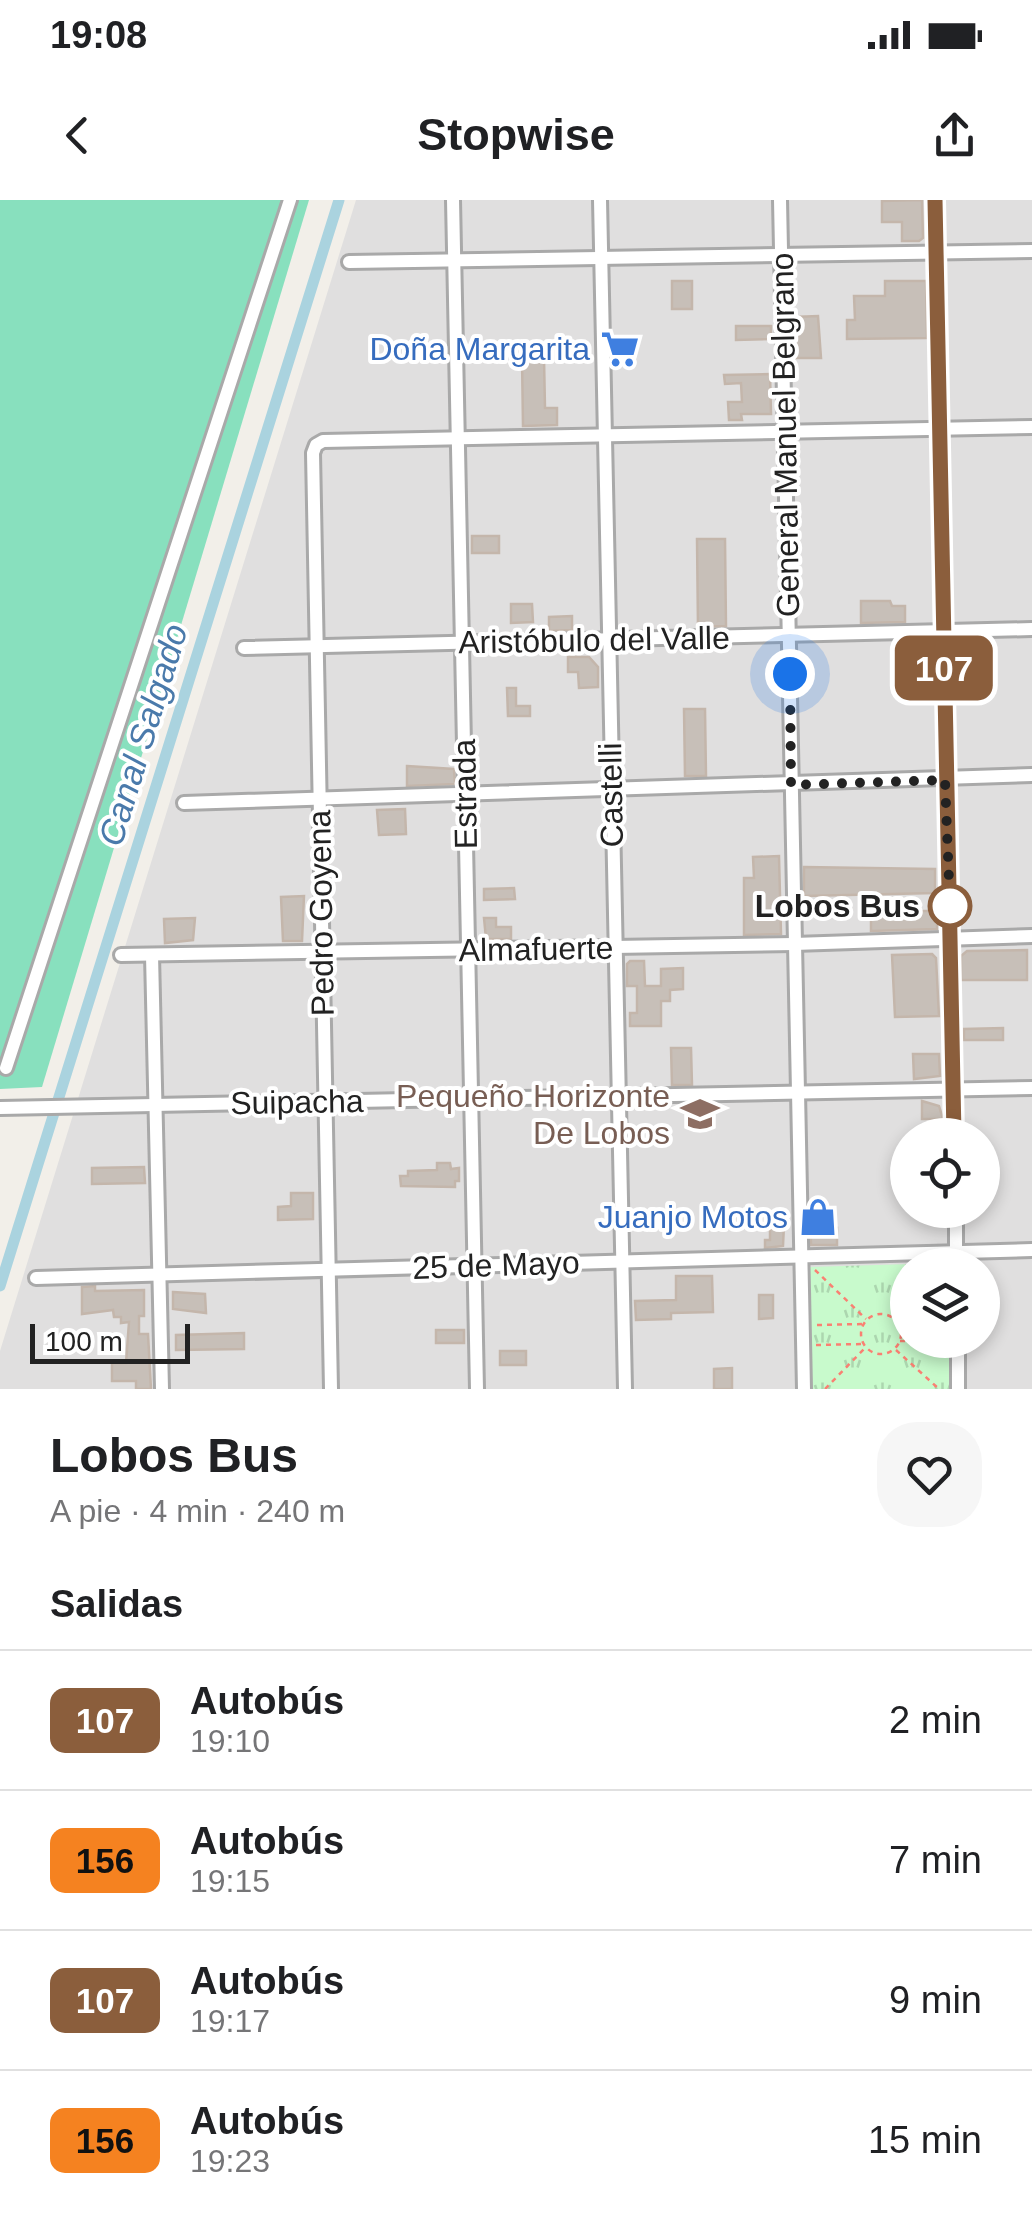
<!DOCTYPE html>
<html lang="es">
<meta charset="utf-8">
<style>
:root{--surface:#fff;--page:#f6f6f6;--text:#202124;--muted:#757577;--line:#e0e0e0}
body{margin:0;font-family:Arial,sans-serif;background:var(--page);color:var(--text);height:100vh;display:flex;flex-direction:column;font-size:38px;white-space:nowrap}
*{box-sizing:border-box;margin:0}
p{font-size:32px;color:var(--muted)}
.icon{flex:none;width:55px;height:55px;fill:none;stroke:currentColor;stroke-width:2;stroke-linecap:round;stroke-linejoin:round}
.map{position:relative;height:1189px;overflow:hidden}
.sheet{display:flex;flex-direction:column;background:var(--surface);flex:1}
.sheet>*{flex:none}
.badge{padding:0 20px;border-radius:15px;font-size:35px;line-height:65px}
.tools{position:absolute;left:890px;top:918px;display:grid;gap:20px}
.tools a{display:grid;place-items:center;width:110px;height:110px;border-radius:50%;background:var(--surface);box-shadow:0 5px 15px #0003;font-size:50px}
.scale{position:absolute;left:30px;bottom:25px;width:160px;box-sizing:border-box;padding-left:10px;border:5px solid #222;border-top:0;font-size:28px;line-height:35px;white-space:nowrap;color:#222;-webkit-text-stroke:8px #fff;paint-order:stroke}
.you{position:absolute;width:50px;height:50px;margin:-25px;border:8px solid #fff;border-radius:50%;background:#1a73e8;box-shadow:0 0 0 15px #1a73e833}
.map>.badge{position:absolute;translate:-50% -50%;box-shadow:0 0 0 5px #fff}
h2{padding:0 50px;font-size:38px;line-height:90px}
.round{display:grid;place-items:center;flex:none;width:105px;height:105px;border-radius:40px;background:var(--page)}
.head{display:flex;align-items:center;justify-content:space-between;height:170px;padding:0 50px}
h1{font-size:48px;font-weight:600;line-height:75px}
ul{padding:0;list-style:none}
li{display:flex;align-items:center;gap:30px;height:140px;padding:0 50px;border-top:2px solid var(--line)}
li div{flex:1}
li b{display:block;font-size:38px}
li em{font-style:normal}
li .badge{min-width:110px;font-weight:700;text-align:center}
.status{display:flex;justify-content:space-between;align-items:center;height:70px;padding:0 50px;background:var(--surface);direction:ltr}
.status svg{height:28px;fill:currentColor}
header{display:flex;justify-content:space-between;align-items:center;height:130px;padding:0 50px;background:var(--surface);font-size:45px;font-weight:600}
.map>svg:first-child{display:block}
.residential{fill:#e0dfdf;fill-rule:evenodd}
.park{fill:url(#park-tufts)}
.pitch{fill:#88e0be}
.lines{fill:none;stroke-linecap:round;stroke-linejoin:round}
.canal{stroke:#aad3df;stroke-width:11}
.building{fill:#c7bfb8;stroke:#c4b6ab;stroke-width:2.5}
.minor-casing{stroke:#a9a9a9;stroke-width:18}
.path{stroke:#fa8072;stroke-width:2.5;stroke-dasharray:5 5;stroke-linecap:butt}
.minor{stroke:#fff;stroke-width:12}
.line-casing{stroke:#fff;stroke-width:22}
.line{stroke:#8b5e3c;stroke-width:15}
.walk{stroke:#222;stroke-width:10;stroke-dasharray:0 18}
.stop-dot{fill:#fff;stroke:#8b5e3c;stroke-width:5}
.labels{text-anchor:middle;stroke-width:8;stroke-linejoin:round;paint-order:stroke}
.shop-label{font-size:32px;fill:#366cbe;stroke:#fff;text-anchor:end}
.street-label{font-size:32px;fill:#222;stroke:#fff}
.stop-label{font-size:32px;font-weight:bold;fill:#222;stroke:#fff;text-anchor:end}
.education-label{font-size:32px;fill:#785e54;stroke:#fff;text-anchor:end}
.water-label{font-size:35px;font-style:italic;fill:#4a7aab;stroke:#fff}
</style>
<div class="status"><b>19:08</b><svg viewBox="0 0 49 12"><path d="M0 12V9h3v3zM5 12V6h3v6zM10 12V3h3v9zM15 12V0h3v12zM26 1h20v11H26zM47 4h2v5h-2z"/></svg></div>
<header><svg class="icon" aria-label="back" viewBox="0 0 24 24"><path d="M15 5l-7 7 7 7"/></svg>Stopwise<svg class="icon" aria-label="share" viewBox="0 0 24 24"><path d="M12 15V3M7 8l5-5 5 5M5 13v7h14v-7"/></svg></header>
<div class="map">
<svg width="1032" height="1189" viewBox="0 0 1032 1189">
<defs>
<pattern id="park-tufts" width="24" height="20" patternUnits="userSpaceOnUse" patternTransform="scale(2.5)"><rect width="24" height="20" fill="#c8facc"/><path d="M3 7l-1-3M5 7V3M7 7l1-3M15 17l-1-3M17 17v-4M19 17l1-3" fill="none" stroke="#acd6af"/></pattern>
</defs>
<rect width="100%" height="100%" fill="#f2efe9"/>
<path class="residential" d="M356 0H1032V1189H0V1151ZM908 935H982V1010H908ZM908 1065H982V1140H908Z"/>
<polygon class="park" points="946,1063 948,1065 908,1065 908,1140 952,1140 952,1189 809,1189 809,1067"/>
<polygon class="pitch" points="0,0 309,0 42,887 0,889"/>
<g class="lines">
<polyline class="canal" points="0,1086 339,0"/>
</g>
<g class="building">
<polygon points="922,0 923,38 919,41 902,41 902,22 882,22 882,1"/>
<rect x="672" y="81" width="20" height="28"/>
<polygon points="885,81 926,81 927,138 847,139 847,120 855,120 854,96 885,96"/>
<polygon points="818,116 821,158 794,158 793,117"/>
<polygon points="736,126 771,126 771,139 736,140"/>
<polygon points="522,158 544,158 545,208 557,208 557,225 523,226"/>
<polygon points="770,174 771,214 741,214 742,220 729,220 728,202 742,202 741,183 725,184 724,175"/>
<rect x="472" y="336" width="27" height="17"/>
<polygon points="697,339 725,339 726,426 698,427"/>
<polygon points="861,401 890,401 892,406 905,406 905,422 861,423"/>
<polygon points="511,404 532,404 533,422 511,423"/>
<polygon points="572,416 572,430 549,431 549,417"/>
<polygon points="568,457 589,457 598,467 598,487 579,488 578,472 568,472"/>
<polygon points="507,488 516,488 516,506 530,506 530,516 508,516"/>
<polygon points="684,509 705,509 706,576 685,576"/>
<polygon points="407,566 454,569 455,584 407,586"/>
<polygon points="405,609 406,634 379,635 377,610"/>
<polygon points="779,656 781,734 744,735 744,678 754,678 753,657"/>
<polygon points="804,667 935,669 935,693 804,696"/>
<polygon points="514,688 515,699 484,700 484,689"/>
<polygon points="304,696 302,741 283,741 281,697"/>
<polygon points="905,711 937,711 937,729 871,731 871,715 905,715"/>
<polygon points="195,718 193,740 165,743 164,719"/>
<polygon points="484,718 496,718 496,727 511,727 511,739 486,739"/>
<polygon points="1027,750 1027,780 961,780 961,756 967,751"/>
<polygon points="932,754 936,758 939,816 895,817 892,755"/>
<polygon points="630,761 644,761 645,786 661,786 661,769 683,768 683,789 670,790 670,801 661,801 661,826 630,826 630,813 637,813 637,786 627,786 627,764"/>
<polygon points="1003,828 1003,840 964,840 964,829"/>
<polygon points="671,848 691,848 692,885 672,885"/>
<polygon points="913,854 939,854 940,876 914,879"/>
<polygon points="922,901 939,906 943,919 922,919"/>
<polygon points="437,963 450,963 451,969 459,968 459,981 455,981 455,987 401,986 400,976 408,976 408,971 437,970"/>
<polygon points="144,967 145,983 92,984 92,968"/>
<polygon points="291,993 313,993 313,1019 278,1020 278,1007 291,1006"/>
<polygon points="810,1006 827,1006 827,1029 837,1028 837,1045 811,1045"/>
<polygon points="784,1025 783,1046 765,1048 765,1040 770,1040 770,1026"/>
<polygon points="676,1076 712,1076 713,1112 671,1113 671,1119 636,1120 635,1101 676,1100"/>
<polygon points="95,1086 95,1091 144,1090 144,1116 139,1116 139,1134 148,1134 151,1189 136,1189 136,1181 112,1181 112,1163 126,1163 129,1122 121,1123 121,1117 114,1117 113,1110 82,1114 82,1087"/>
<polygon points="173,1092 205,1094 206,1113 173,1109"/>
<polygon points="759,1095 773,1095 773,1118 759,1119"/>
<rect x="436" y="1130" width="28" height="13"/>
<polygon points="244,1133 244,1149 176,1150 176,1135"/>
<rect x="500" y="1151" width="26" height="14"/>
<polygon points="732,1168 732,1189 714,1189 714,1169"/>
</g>
<g class="lines">
<g class="minor-casing">
<g id="minor">
<polyline points="453,0 477,1189"/>
<polyline points="600,0 625,1189"/>
<polyline points="780,0 804,1189"/>
<polyline points="935,0 954,935"/>
<polyline points="349,62 1032,51"/>
<polyline points="244,448 1032,429"/>
<polyline points="184,603 1032,575"/>
<polyline points="121,755 794,744 1032,736"/>
<polyline points="152,755 162,1189"/>
<polyline points="6,868 290,0"/>
<polyline points="0,908 1032,888"/>
<polyline points="956,1010 956,1065"/>
<polyline points="36,1078 1032,1050"/>
<polyline points="958,1140 958,1189"/>
<polyline points="331,1189 313,253 316,245 323,241 1032,227"/>
</g>
</g>
<g class="path">
<polyline points="815,1070 866,1119"/>
<circle cx="881" cy="1134" r="20"/>
<polyline points="896,1119 908,1107"/>
<polyline points="817,1125 864,1124"/>
<polyline points="900,1141 946,1141"/>
<polyline points="816,1145 863,1144"/>
<polyline points="896,1150 939,1189"/>
<polyline points="825,1189 865,1148"/>
</g>
<use href="#minor" class="minor"/>
</g>
<g class="lines">
<g class="line-casing">
<polyline id="line" points="935,0 954,935"/>
</g>
<use href="#line" class="line"/>
<polyline class="walk" points="790,474 791,585 945,580 950,706"/>
</g>
<defs>
<g id="supermarket-bare" transform="scale(3)"><path d="M-6-5.5h2.5l.6 2H6L4.5 2H-2.5L-4.4-4H-6ZM-1.5 3.2a1.3 1.3 0 1 0 .1 0ZM3 3.2a1.3 1.3 0 1 0 .1 0Z" fill="#3f7fe0" stroke="#fff" stroke-width="2.5" paint-order="stroke"/></g>
<g id="school-bare" transform="scale(3)"><path d="M0-5L7-2L0 1L-7-2ZM-4 1L0 2.5L4 1V4Q0 6-4 4Z" fill="#8d6e63" stroke="#fff" stroke-width="2.5" paint-order="stroke"/></g>
<g id="shop-bare" transform="scale(3)"><path d="M-5-2.5h2.3a2.7 3.5 0 0 1 5.4 0H5L5.5 6h-11ZM-1.5-2.5h3a1.5 2.3 0 0 0-3 0Z" fill="#3f7fe0" stroke="#fff" stroke-width="2.5" paint-order="stroke"/></g>
</defs>
<g fill-rule="evenodd">
<use href="#supermarket-bare" x="620" y="149"/>
<use href="#school-bare" x="700" y="914"/>
<use href="#shop-bare" x="818" y="1017"/>
</g>
<circle class="stop-dot" cx="950" cy="706" r="20"/>
<g class="labels">
<g class="shop-label">
<text x="590" y="160">Doña Margarita</text>
<text x="788" y="1028">Juanjo Motos</text>
</g>
<g class="street-label">
<text transform="translate(785 235) rotate(-91)" y="11">General Manuel Belgrano</text>
<text transform="translate(594 440) rotate(-1)" y="11">Aristóbulo del Valle</text>
<text transform="translate(465 594) rotate(-91)" y="11">Estrada</text>
<text transform="translate(611 595) rotate(-91)" y="11">Castelli</text>
<text transform="translate(321 713) rotate(-91)" y="11">Pedro Goyena</text>
<text transform="translate(536 749) rotate(-1)" y="11">Almafuerte</text>
<text transform="translate(297 902) rotate(-1)" y="11">Suipacha</text>
<text transform="translate(496 1065) rotate(-2)" y="11">25 de Mayo</text>
</g>
<g class="stop-label">
<text x="920" y="717">Lobos Bus</text>
</g>
<g class="education-label">
<text x="670" y="907">Pequeño Horizonte<tspan x="670" dy="37">De Lobos</tspan></text>
</g>
<g class="water-label">
<text transform="translate(143 535) rotate(-73)" y="12">Canal Salgado</text>
</g>
</g>
</svg>
<div class="tools">
<a><svg class="icon" aria-label="locate" viewBox="0 0 24 24"><circle cx="12" cy="12" r="6"/><path d="M12 2v4M12 18v4M2 12h4M18 12h4"/></svg></a>
<a><svg class="icon" aria-label="layers" viewBox="0 0 24 24"><path d="M12 4l9 5-9 5-9-5zM3 14l9 5 9-5"/></svg></a>
</div>
<div class="scale">100 m</div>
<div class="you" style="left:790px;top:474px"></div>
<b class="badge" style="left:944px;top:468px;background:#8b5e3c;color:#fff">107</b>
</div>
<section class="sheet">
<div class="head"><div><h1>Lobos Bus</h1><p>A pie · 4 min · 240 m</p></div><a class="round"><svg class="icon" aria-label="heart" viewBox="0 0 24 24"><path d="M12 20l-8-8c-3-5 5-10 8-4 3-6 11-1 8 4z"/></svg></a></div>
<h2>Salidas</h2>
<ul>
<li><span class="badge" style="background:#8b5e3c;color:#fff">107</span><div><b>Autobús</b><p>19:10</p></div><em>2 min</em></li>
<li><span class="badge" style="background:#f58220;color:#111">156</span><div><b>Autobús</b><p>19:15</p></div><em>7 min</em></li>
<li><span class="badge" style="background:#8b5e3c;color:#fff">107</span><div><b>Autobús</b><p>19:17</p></div><em>9 min</em></li>
<li><span class="badge" style="background:#f58220;color:#111">156</span><div><b>Autobús</b><p>19:23</p></div><em>15 min</em></li>
</ul>
</section>
